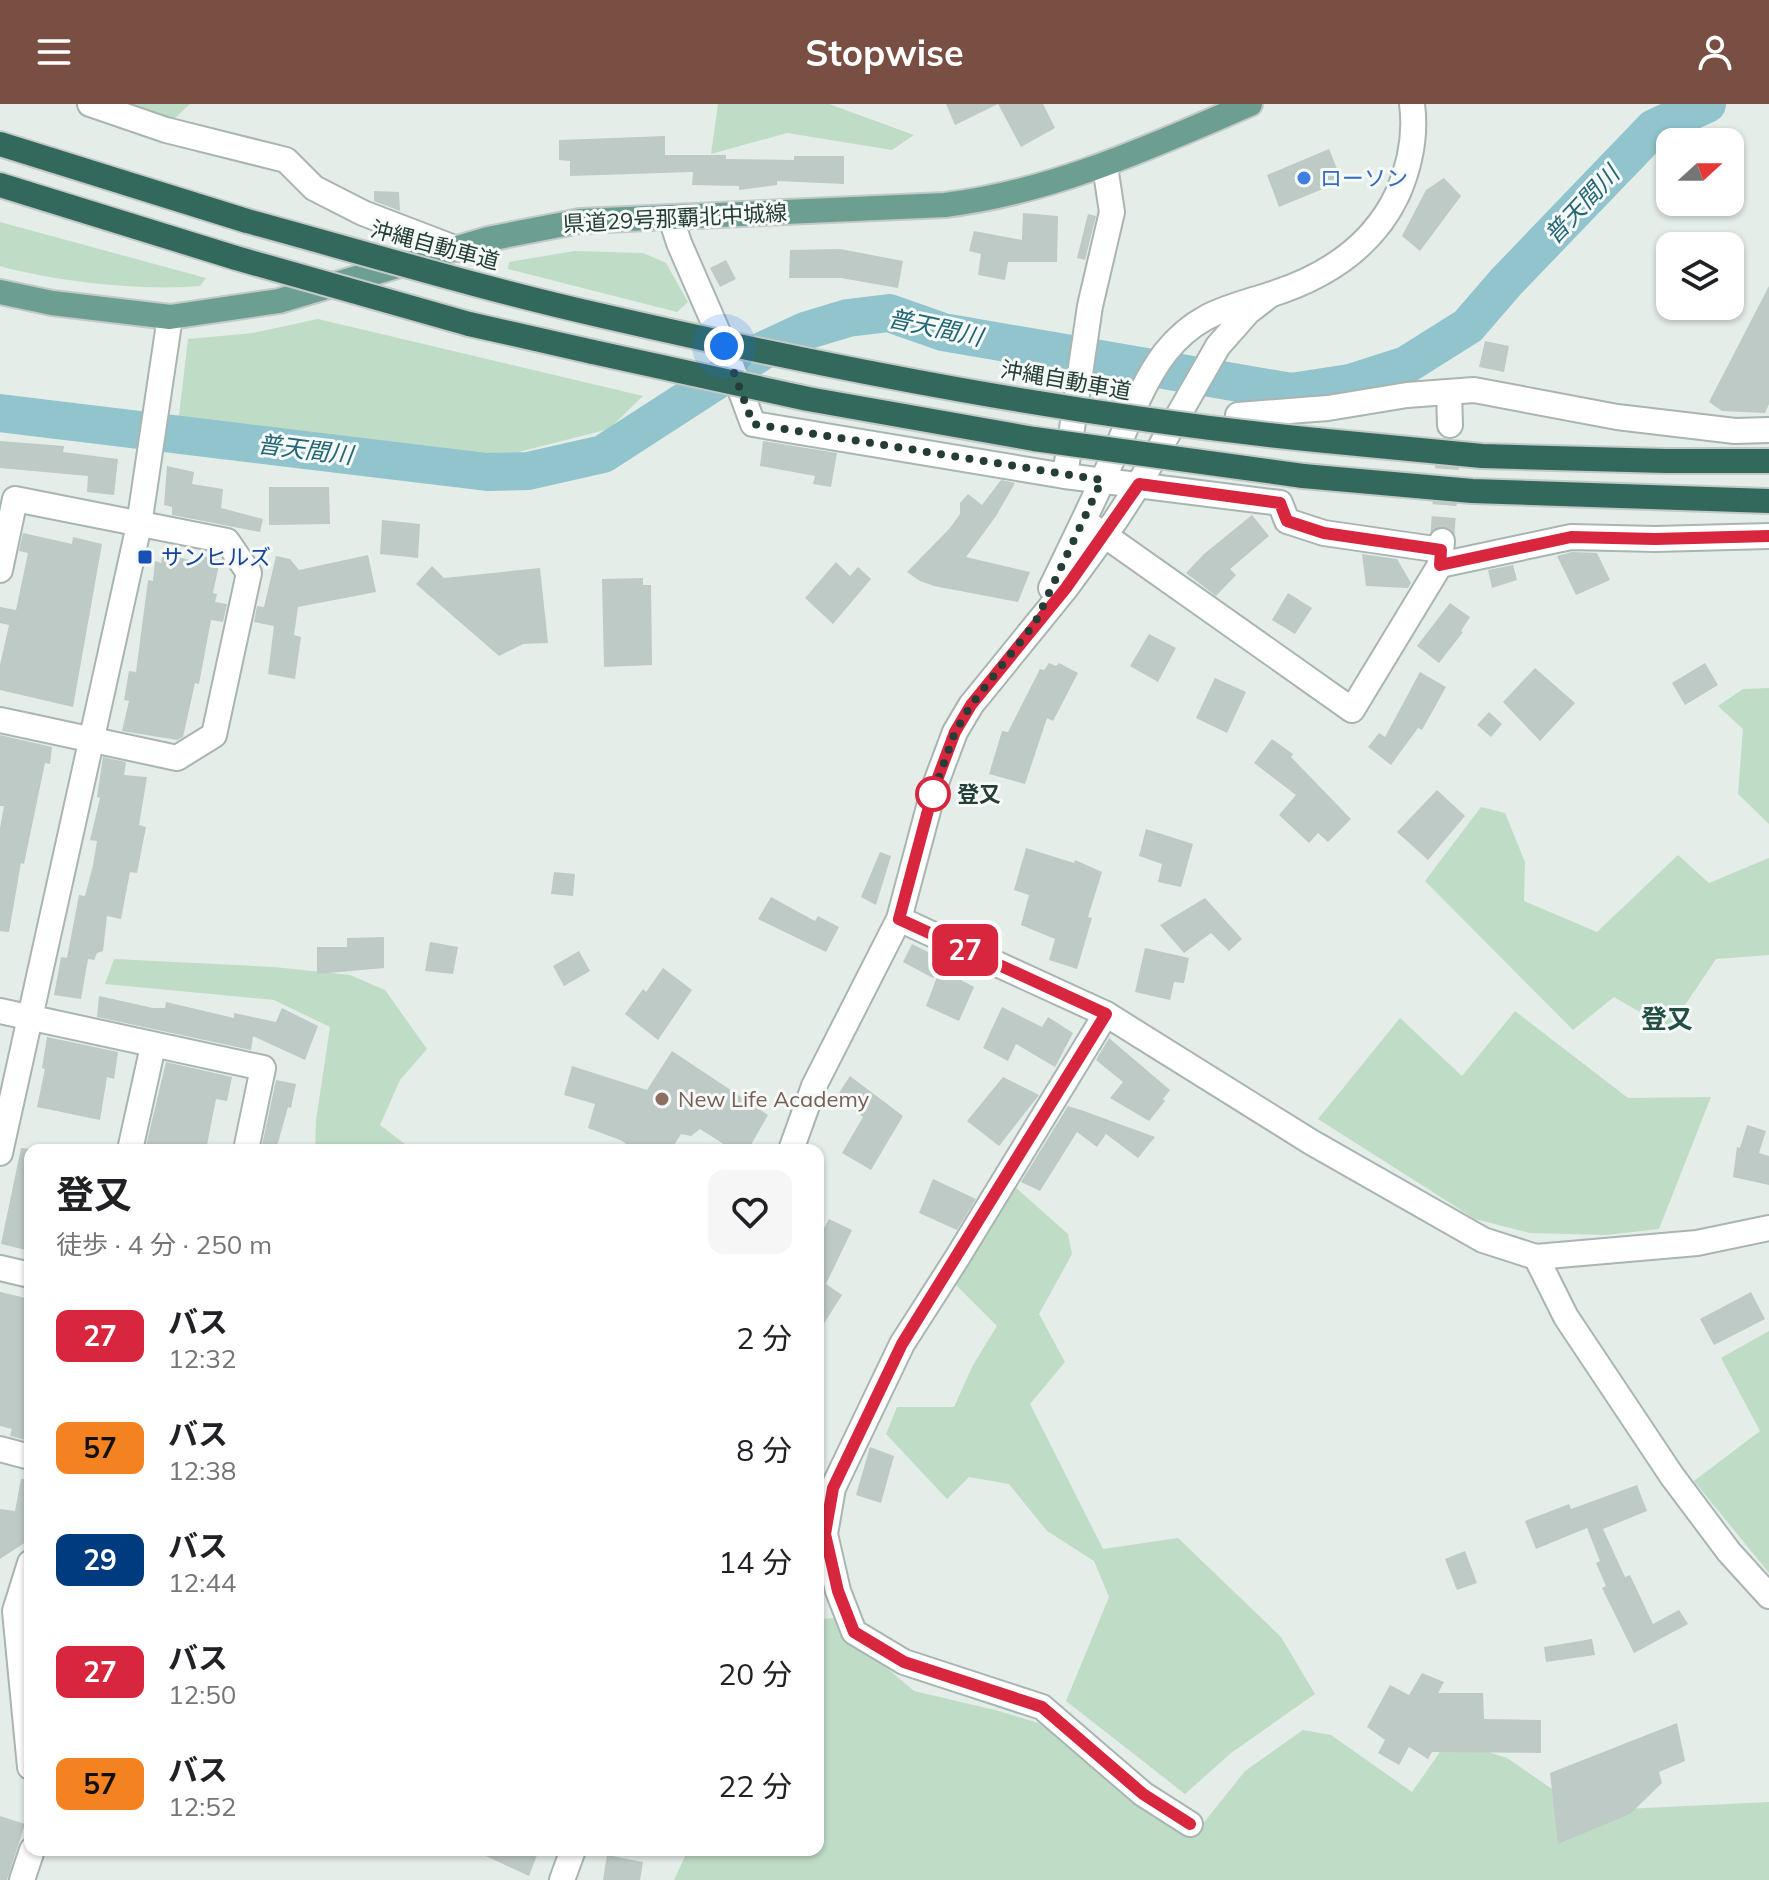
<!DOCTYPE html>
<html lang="ja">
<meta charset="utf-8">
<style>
:root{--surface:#fff;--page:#f6f6f6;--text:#202124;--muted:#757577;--accent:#7a4f43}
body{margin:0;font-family:Mulish,"Noto Sans JP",sans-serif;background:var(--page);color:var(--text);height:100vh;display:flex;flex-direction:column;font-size:30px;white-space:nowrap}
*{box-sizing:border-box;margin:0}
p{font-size:26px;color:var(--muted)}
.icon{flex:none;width:44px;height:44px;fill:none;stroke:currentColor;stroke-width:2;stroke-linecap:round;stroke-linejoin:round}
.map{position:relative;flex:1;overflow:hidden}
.drawer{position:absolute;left:24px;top:1040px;width:800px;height:712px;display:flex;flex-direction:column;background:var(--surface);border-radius:16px;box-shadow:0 2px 6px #0004}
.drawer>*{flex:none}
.badge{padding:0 16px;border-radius:12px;font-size:28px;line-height:52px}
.needle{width:52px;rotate:69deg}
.tools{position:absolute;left:1656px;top:24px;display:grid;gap:16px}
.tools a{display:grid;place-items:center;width:88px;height:88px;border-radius:16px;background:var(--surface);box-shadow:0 2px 6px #0004;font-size:40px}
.you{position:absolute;width:40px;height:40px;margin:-20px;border:6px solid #fff;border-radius:50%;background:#1a73e8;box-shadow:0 0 0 12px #1a73e833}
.map>.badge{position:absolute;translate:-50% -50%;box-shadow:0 0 0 4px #fff}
.round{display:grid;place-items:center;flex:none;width:84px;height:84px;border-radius:16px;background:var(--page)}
.headline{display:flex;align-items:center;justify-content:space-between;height:136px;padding:0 32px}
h1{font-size:38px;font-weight:700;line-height:60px}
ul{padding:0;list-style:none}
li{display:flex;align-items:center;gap:24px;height:112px;padding:0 32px}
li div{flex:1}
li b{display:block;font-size:30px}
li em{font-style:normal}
li .badge{min-width:88px;font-weight:700;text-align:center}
header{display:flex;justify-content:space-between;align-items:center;height:104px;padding:0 32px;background:var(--accent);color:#fff;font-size:36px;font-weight:700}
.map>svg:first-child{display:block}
.green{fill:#bfdcc7}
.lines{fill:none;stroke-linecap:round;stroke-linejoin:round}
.river{stroke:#91c4cd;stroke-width:38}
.building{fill:#bdcac5}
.minor-tunnel{stroke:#bfcac5;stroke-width:24;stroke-dasharray:24 12;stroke-linecap:butt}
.minor-casing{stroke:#a8b5b0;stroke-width:28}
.major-casing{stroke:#c2c9c7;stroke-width:28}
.highway-casing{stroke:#c2c9c7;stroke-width:28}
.minor{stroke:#fff;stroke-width:24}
.major{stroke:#6c9f92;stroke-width:24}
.highway{stroke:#33685d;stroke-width:24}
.highway-bridge-casing{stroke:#c2c9c7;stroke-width:28;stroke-linecap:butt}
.highway-bridge{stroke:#33685d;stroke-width:24}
.line-casing{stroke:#fff;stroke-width:18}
.line{stroke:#d7263d;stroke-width:12}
.walk{stroke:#253d37;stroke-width:8;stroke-dasharray:0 14.4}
.shop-dot{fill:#3f7fe0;stroke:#f5f9f7;stroke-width:3}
.transit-dot{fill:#1a4fb4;stroke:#f5f9f7;stroke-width:3}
.stop-dot{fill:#fff;stroke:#d7263d;stroke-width:4}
.education-dot{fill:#8d6e63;stroke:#f5f9f7;stroke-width:3}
.labels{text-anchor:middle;stroke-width:6;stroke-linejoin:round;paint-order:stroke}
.shop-label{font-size:22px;fill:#366cbe;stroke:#f5f9f7;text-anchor:start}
.street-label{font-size:22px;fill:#253d37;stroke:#f5f9f7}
.transit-label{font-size:22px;fill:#164399;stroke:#f5f9f7;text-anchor:start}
.stop-label{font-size:22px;font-weight:bold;fill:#253d37;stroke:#f5f9f7;text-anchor:start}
.education-label{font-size:22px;fill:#785e54;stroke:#f5f9f7;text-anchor:start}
.water-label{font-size:24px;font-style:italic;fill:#236775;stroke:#f5f9f7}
.quarter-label{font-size:26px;font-weight:bold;fill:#224e44;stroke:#f5f9f7}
</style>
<header><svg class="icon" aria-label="menu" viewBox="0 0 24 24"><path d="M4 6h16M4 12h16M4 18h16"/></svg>Stopwise<svg class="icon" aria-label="person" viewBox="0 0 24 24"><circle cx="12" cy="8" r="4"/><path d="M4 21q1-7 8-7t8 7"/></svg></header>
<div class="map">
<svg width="1769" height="1776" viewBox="0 0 1769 1776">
<rect width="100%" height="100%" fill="#e5ede9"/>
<g class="green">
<polygon points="126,0 190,0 172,17"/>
<polygon points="718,0 829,0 914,31 892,46 787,29 711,50"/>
<path d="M0 118 206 174 200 182C142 187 57 178 0 162Z"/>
<polygon points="575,147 643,149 666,159 688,198 677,208 508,165 509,158"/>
<polygon points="318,215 643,292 609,325 483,357 178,320 188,235 253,229"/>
<polygon points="1769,584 1769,720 1738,690 1743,625 1718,602 1743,585"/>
<polygon points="1481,703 1505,709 1525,758 1524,797 1597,828 1678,751 1709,779 1769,754 1769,851 1716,855 1669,925 1614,893 1573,926 1425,777"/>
<polygon points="114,855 274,863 350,871 385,886 427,945 400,976 380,1021 413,1046 315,1046 316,1016 330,923 274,896 105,880"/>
<polygon points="1515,907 1628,994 1711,993 1659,1125 1606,1131 1530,1129 1475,1115 1318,1015 1400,914 1462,972"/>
<polygon points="1014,1082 1068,1130 1072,1150 1039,1210 1065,1258 1030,1300 1103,1445 1178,1434 1281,1533 1315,1590 1231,1649 1185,1690 1066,1597 1109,1493 1094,1457 1047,1427 1009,1380 969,1373 947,1395 886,1330 897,1303 954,1303 973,1261 997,1222 951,1176"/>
<polygon points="1769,1227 1769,1469 1694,1377 1760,1327 1721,1254"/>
<polygon points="836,1514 854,1536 914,1587 995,1606 1072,1629 1202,1721 1245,1667 1303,1626 1331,1631 1412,1688 1449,1635 1507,1654 1584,1707 1769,1698 1769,1776 674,1776 688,1746 818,1746 818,1515"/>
</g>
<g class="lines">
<polyline class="river" points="0,309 487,368 528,367 603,350 764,246 805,227 848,214 889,209 943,228 1291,288 1350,279 1406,261 1468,222 1506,178 1654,24 1707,0"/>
</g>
<g class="building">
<polygon points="946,0 1043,0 1055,24 1021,43 998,0 955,21"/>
<polygon points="665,32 665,51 726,51 726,55 794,56 794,52 844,52 844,80 777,77 777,81 739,86 739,82 692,81 693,68 570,72 570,57 559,56 559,36"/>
<polygon points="1329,45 1342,77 1279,103 1267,71"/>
<polygon points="1444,74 1461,92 1420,147 1402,132 1426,86"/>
<polygon points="374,87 399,88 400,107 374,97"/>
<polygon points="1023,109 1058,112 1057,158 1008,158 1005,176 978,171 981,150 969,147 974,127 1022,136"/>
<polygon points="1088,110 1096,112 1085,156 1077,154"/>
<polygon points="840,145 903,157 898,184 841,174 789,174 790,146"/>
<polygon points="726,156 736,175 720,183 710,164"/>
<polygon points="1769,182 1769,300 1765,309 1722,307 1709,298"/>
<polygon points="1485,237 1509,242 1504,268 1479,263"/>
<polygon points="0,337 64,342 63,348 118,355 114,391 87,388 88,372 0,364"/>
<polygon points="763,337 837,349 831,383 813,380 815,372 760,362"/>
<polygon points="167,362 194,368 192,380 223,385 221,404 263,415 260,428 172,411 172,403 164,401"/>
<polygon points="1001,376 1015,379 996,412 966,453 1030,468 1018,498 934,482 920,477 907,468 950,424 960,410 960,399 968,390 982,401"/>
<polygon points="269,383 329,383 330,420 269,421"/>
<polygon points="1252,411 1269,432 1230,465 1236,471 1216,492 1186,469 1204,450"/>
<polygon points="382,416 420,420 418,454 380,450"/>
<polygon points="23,429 72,440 73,433 102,440 73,603 0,586 0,561 9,521 0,519 0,503 16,506 28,449 19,447"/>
<polygon points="1572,448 1597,449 1610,476 1576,491 1557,452"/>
<polygon points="163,449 193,457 194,450 220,456 213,489 217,490 215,498 227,500 223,518 211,516 199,580 195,579 183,633 177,636 122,627 129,597 124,596 129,567 136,568 148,476 153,477 155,457 161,459"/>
<polygon points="1362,450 1397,455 1411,479 1408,484 1366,482"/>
<polygon points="368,451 376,488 298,503 294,531 301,533 295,575 268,570 274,522 254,518 257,502 264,503 276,452 290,455 299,466"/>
<polygon points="836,458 850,472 858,463 871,475 833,520 805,494"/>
<polygon points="1513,461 1517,476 1492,484 1488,466"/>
<polygon points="432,462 444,474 540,464 548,539 523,540 499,552 416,480"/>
<polygon points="643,474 643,481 651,481 652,561 604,563 602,475"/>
<polygon points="1288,489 1312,504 1295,530 1272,516"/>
<polygon points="1450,499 1470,513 1461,527 1463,528 1439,559 1417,542"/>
<polygon points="1149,530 1176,544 1158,578 1130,562"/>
<polygon points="1049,559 1056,562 1059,559 1078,569 1053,617 1047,614 1025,680 989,670 1002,627 1008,628 1040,565 1044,566"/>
<polygon points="1705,559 1718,581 1685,601 1672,579"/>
<polygon points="1535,564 1575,599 1540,637 1503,598"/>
<polygon points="1420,568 1446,583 1422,626 1418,624 1391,661 1368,643 1379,629 1385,633"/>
<polygon points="1215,574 1246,588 1227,629 1196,614"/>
<polygon points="1489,608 1502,620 1491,633 1477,621"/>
<polygon points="0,631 52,643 50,660 45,659 24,760 21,759 9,828 0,827 0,724 4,702 0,702"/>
<polygon points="1272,635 1293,650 1291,653 1351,715 1328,738 1318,729 1309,739 1279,711 1296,691 1254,659"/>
<polygon points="103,653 126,658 124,671 147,673 139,721 146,723 137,769 130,768 121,815 107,812 103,847 97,849 94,856 88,855 81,895 54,891 61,853 67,854 79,791 85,792 93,761 97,737 90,736 100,694 97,693"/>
<polygon points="1437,686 1465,712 1428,756 1397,728"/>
<polygon points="1146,725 1193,740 1181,783 1158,778 1162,760 1139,752"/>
<polygon points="1026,744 1074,759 1075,756 1102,768 1088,813 1092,814 1077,865 1049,856 1055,835 1021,821 1029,791 1014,786"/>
<polygon points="880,748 891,752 876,801 861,793"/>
<polygon points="554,768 575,770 573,792 551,790"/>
<polygon points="771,793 815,817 818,812 839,823 826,848 758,815"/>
<polygon points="1205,794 1242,835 1229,847 1211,829 1184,849 1160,821"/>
<polygon points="384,833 384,864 317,870 317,843 347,843 347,834"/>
<polygon points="430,838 458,843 453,870 425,867"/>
<polygon points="912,840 942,855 933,874 903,858"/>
<polygon points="1145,844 1189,854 1184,879 1174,878 1170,896 1135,888"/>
<polygon points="579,847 590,867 564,882 553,862"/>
<polygon points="663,864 692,886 658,936 625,910 643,885 646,888"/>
<polygon points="940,865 974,883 959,917 926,902"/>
<polygon points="99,892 153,904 165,904 166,898 234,914 234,909 276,918 282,904 318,922 305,956 253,932 251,946 97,913"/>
<polygon points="1002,903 1042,923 1048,913 1073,929 1055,963 1016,940 1008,957 983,944"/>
<polygon points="47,933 118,948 114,975 107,973 100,1016 37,1003 45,965 42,964"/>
<polygon points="1109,934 1170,986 1163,995 1165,997 1149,1017 1110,994 1123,978 1096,956"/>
<polygon points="672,947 768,1011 748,1046 733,1046 700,1025 691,1032 681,1030 671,1046 636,1046 620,1036 588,1024 595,1000 564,991 572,962 647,986"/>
<polygon points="166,958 232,973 227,997 216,995 206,1046 145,1046"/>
<polygon points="850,972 903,1012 871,1066 842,1049 863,1013 837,992"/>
<polygon points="1003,973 1039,991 999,1042 967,1017"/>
<polygon points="276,976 296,980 291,1004 288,1003 276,1046 261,1046"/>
<polygon points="1068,1002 1081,1006 1155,1033 1138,1054 1106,1030 1097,1043 1077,1028 1040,1087 1021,1078"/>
<polygon points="1747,1021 1766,1027 1759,1049 1769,1052 1769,1081 1733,1073 1737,1043 1740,1044"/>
<polygon points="21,1044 30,1045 30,1147 1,1140"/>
<polygon points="933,1075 976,1095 957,1126 919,1109"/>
<polygon points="829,1115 852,1126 826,1180 842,1191 818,1229 818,1135"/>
<polygon points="0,1188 30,1195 30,1337 10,1332 12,1325 0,1322"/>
<polygon points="1751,1188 1765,1215 1714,1241 1700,1215"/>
<polygon points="870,1343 894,1352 881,1399 856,1391"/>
<polygon points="21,1375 30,1376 29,1436 0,1455 0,1405 15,1407"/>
<polygon points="1637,1381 1647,1407 1603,1425 1625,1473 1630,1471 1653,1520 1679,1506 1688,1520 1634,1549 1602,1484 1606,1482 1596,1459 1600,1457 1587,1424 1536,1445 1525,1417 1569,1400 1571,1405"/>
<polygon points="1465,1447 1477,1479 1457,1486 1445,1455"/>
<polygon points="1592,1535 1595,1551 1546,1558 1544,1543"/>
<polygon points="1422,1569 1444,1578 1438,1589 1483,1589 1484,1615 1541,1616 1541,1649 1432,1648 1428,1655 1409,1643 1399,1661 1378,1649 1385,1636 1367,1623 1390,1581 1409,1591"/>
<polygon points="1677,1619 1685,1657 1659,1668 1662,1679 1630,1710 1558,1740 1550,1669"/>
<polygon points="0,1712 25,1720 7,1776 0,1776"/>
<polygon points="473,1746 539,1746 529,1772"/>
<polygon points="607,1751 643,1758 640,1776 603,1776"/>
</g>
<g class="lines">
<polyline class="minor-tunnel" points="1442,437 1450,321"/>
<g class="minor-casing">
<g id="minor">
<polyline points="90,0 166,26 286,56 314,84 363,109 457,145"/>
<polyline points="671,114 679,139 724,242 753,320 1065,372 1280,399 1287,417 1324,429 1441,446"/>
<polyline points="1449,288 1450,321"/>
<polyline points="1238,311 1328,304 1407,291 1474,286 1617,313 1735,327 1769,326"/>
<polyline points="1065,372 1090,202 1112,108 1105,62"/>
<polyline points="1093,423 1352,606 1440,461 1442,437"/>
<polyline points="1440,461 1571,433 1655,435 1769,432"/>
<polyline points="0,466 15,395 227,437 249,469 214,631 177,654 0,616"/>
<path d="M1051 484C1073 439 1095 393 1116 347 1130 314 1143 278 1165 249 1196 210 1225 205 1269 191 1324 174 1373 143 1398 89 1410 61 1416 30 1412 0"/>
<polyline points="899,815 1106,910 1311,1038 1483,1136 1536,1153 1697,1139 1769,1124"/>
<polyline points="0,907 263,964 246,1046"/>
<polyline points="1106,910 957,1154 902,1240 833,1384 825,1430 838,1487 854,1528 904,1558 1042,1603 1143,1690 1190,1720"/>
<polyline points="130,1046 153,942"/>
<polyline points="791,1046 814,982 899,815 934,684 955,628 971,601 1066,484 1115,417 1139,380 1218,242 1248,208 1270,191"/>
<polyline points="0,1049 139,421 170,213"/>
<polyline points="1536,1153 1566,1213 1672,1372 1729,1448 1769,1492"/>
<polyline points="0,1164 30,1171"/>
<polyline points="0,1345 30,1353"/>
<polyline points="30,1459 15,1507 30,1663"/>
<polyline points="22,1776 32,1746"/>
<polyline points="562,1776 573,1746"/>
</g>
</g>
<g class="major-casing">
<path id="major" d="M0 188 52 199 170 213 279 197 488 135 580 117 945 101C1053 88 1152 42 1250 0"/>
</g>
<g class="highway-casing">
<g id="highway">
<polyline points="0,40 247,117"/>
<polyline points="0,81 236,154"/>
<polyline points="469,220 593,248"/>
<polyline points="1316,336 1482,352 1666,357 1769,357"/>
<polyline points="1303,372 1472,387 1769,397"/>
</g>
</g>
<use href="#minor" class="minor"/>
<use href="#major" class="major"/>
<use href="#highway" class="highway"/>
<g class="highway-bridge-casing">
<g id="highway-bridge">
<path d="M247 117C365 149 483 185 603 212 838 266 1076 312 1316 336"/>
<polyline points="236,154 469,220"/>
<polyline points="593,248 808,295 1034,335 1303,372"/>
</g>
</g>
<use href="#highway-bridge" class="highway-bridge"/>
</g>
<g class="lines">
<g class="line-casing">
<polyline id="line" points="1190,1720 1143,1690 1042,1603 904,1558 854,1528 838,1487 825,1430 833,1384 902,1240 1106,910 899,815 934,684 955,628 971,601 1066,484 1139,380 1280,399 1287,417 1324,429 1441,446 1440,461 1571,433 1655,435 1769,432"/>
</g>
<use href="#line" class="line"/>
<polyline class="walk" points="724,242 753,320 1102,376 1035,519 971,601 955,628 933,690"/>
</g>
<circle class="shop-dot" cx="1304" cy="74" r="8"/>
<rect class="transit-dot" x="137" y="445" width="16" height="16" rx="4"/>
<circle class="stop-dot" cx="933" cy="690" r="16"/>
<circle class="education-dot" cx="662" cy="995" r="8"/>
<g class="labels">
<g class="shop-label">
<text x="1320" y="82">ローソン</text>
</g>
<g class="street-label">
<text transform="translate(675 114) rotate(-3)" y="8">県道29号那覇北中城線</text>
<text transform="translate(435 141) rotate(15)" y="8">沖縄自動車道</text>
<text transform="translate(1066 276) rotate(10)" y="8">沖縄自動車道</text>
</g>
<g class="transit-label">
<text x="161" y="461">サンヒルズ</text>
</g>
<g class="stop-label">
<text x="957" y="698">登又</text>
</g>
<g class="education-label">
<text x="678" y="1003">New Life Academy</text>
</g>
<g class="water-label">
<text transform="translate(1582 101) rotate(-47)" y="8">普天間川</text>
<text transform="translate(935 224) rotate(12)" y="8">普天間川</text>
<text transform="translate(305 346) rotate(7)" y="8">普天間川</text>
</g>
<g class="quarter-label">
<text x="1667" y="924">登又</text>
</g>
</g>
</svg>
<div class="tools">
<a><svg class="needle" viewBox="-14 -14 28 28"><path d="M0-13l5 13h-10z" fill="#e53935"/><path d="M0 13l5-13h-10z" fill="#757577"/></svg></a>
<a><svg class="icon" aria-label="layers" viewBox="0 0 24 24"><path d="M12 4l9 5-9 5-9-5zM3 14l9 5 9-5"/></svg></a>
</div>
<div class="you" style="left:724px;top:242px"></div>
<b class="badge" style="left:965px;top:846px;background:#d7263d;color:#fff">27</b>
<section class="drawer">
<div class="headline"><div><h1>登又</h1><p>徒歩 · 4 分 · 250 m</p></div><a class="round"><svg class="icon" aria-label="heart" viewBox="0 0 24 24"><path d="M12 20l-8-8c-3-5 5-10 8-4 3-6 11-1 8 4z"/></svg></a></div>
<ul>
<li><span class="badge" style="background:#d7263d;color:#fff">27</span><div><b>バス</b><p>12:32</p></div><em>2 分</em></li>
<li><span class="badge" style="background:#f58220;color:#111">57</span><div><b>バス</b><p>12:38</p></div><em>8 分</em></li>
<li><span class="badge" style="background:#003b80;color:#fff">29</span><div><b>バス</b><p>12:44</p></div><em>14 分</em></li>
<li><span class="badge" style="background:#d7263d;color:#fff">27</span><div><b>バス</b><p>12:50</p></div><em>20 分</em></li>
<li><span class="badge" style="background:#f58220;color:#111">57</span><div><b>バス</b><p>12:52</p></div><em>22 分</em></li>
</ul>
</section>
</div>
